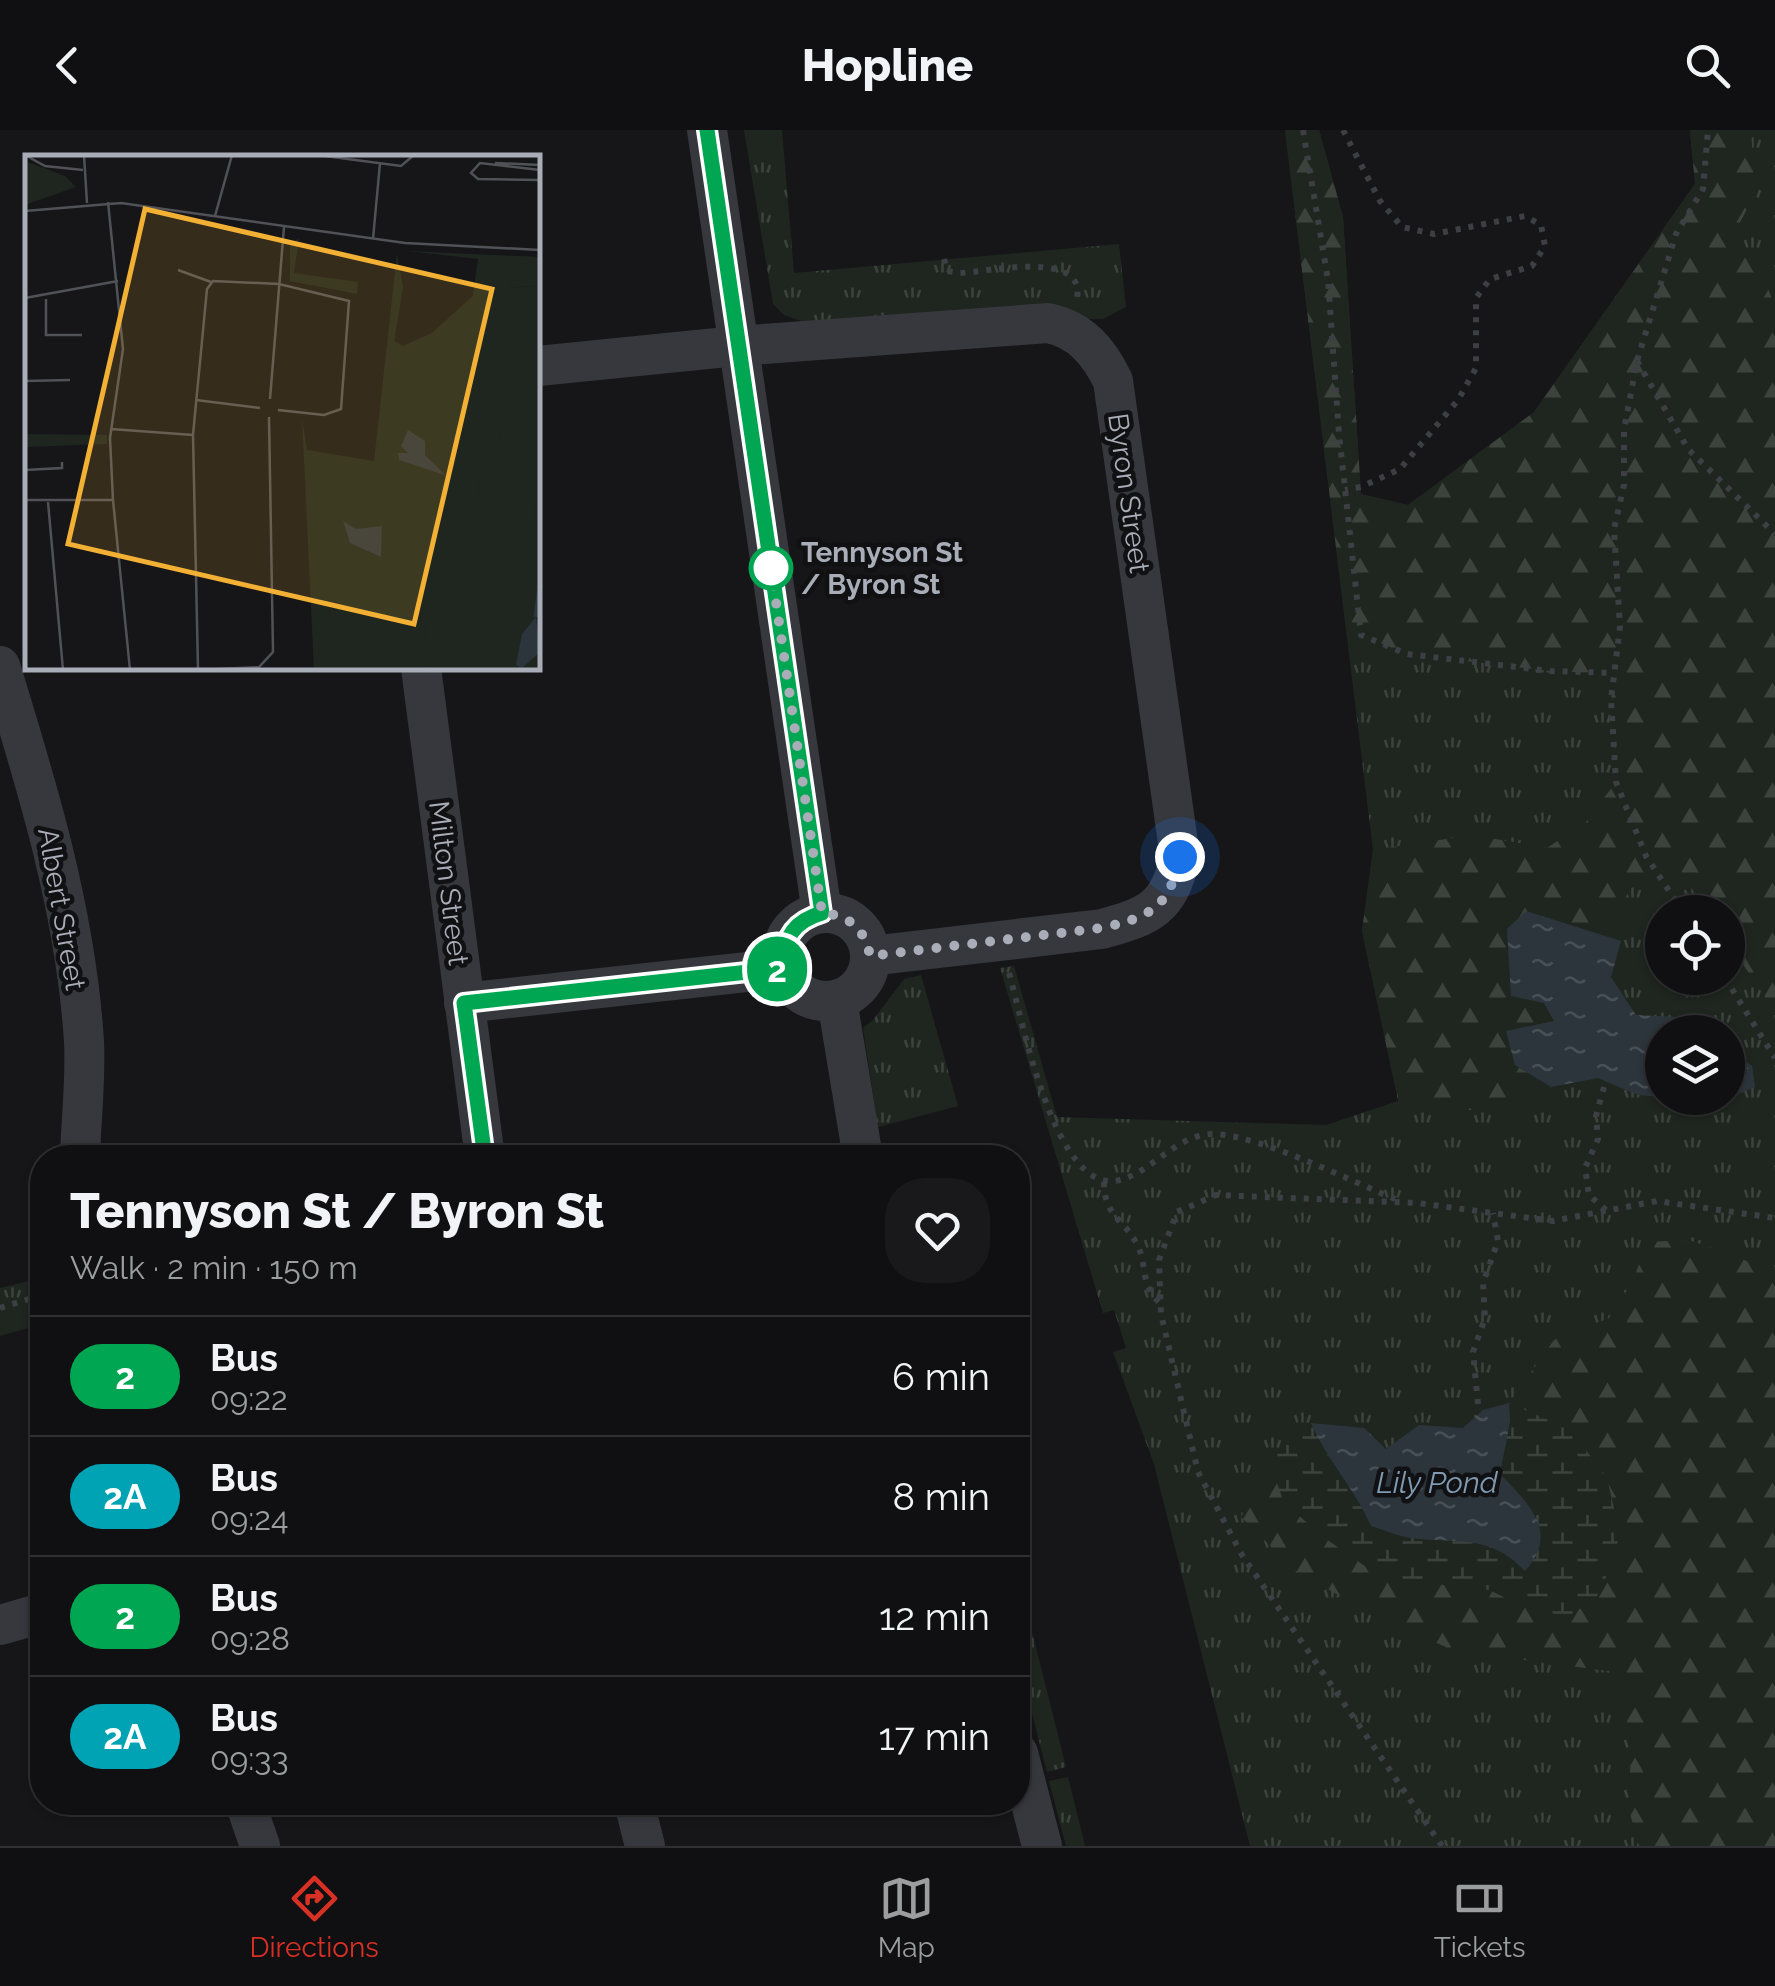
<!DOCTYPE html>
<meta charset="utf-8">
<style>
:root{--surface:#101012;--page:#19191b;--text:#f1f3f6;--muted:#9c9d9f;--line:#303032;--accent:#d93025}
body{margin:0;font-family:Raleway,sans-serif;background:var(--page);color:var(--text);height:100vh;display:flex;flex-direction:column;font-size:38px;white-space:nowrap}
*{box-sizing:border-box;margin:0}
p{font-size:32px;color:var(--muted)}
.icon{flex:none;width:55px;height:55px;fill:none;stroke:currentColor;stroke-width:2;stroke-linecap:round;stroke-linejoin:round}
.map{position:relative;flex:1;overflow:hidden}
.sheet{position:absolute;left:30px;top:1015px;width:1000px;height:670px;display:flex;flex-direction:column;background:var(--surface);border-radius:40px;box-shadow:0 2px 8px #0004,0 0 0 2px var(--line)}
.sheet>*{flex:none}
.badge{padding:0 20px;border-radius:32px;font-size:35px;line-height:65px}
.buttons{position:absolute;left:1645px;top:765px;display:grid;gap:20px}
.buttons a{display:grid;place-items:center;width:100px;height:100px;border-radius:50%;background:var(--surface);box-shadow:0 2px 8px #0004,0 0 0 2px var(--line);font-size:50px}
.you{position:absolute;width:50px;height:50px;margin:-25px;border:8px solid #fff;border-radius:50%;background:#1a73e8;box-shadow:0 0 0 15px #1a73e833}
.map>.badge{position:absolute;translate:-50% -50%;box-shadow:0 0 0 5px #fff}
.round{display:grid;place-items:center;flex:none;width:105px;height:105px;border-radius:40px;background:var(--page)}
.overview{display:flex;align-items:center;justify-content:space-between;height:170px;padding:0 40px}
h1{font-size:48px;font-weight:800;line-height:75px}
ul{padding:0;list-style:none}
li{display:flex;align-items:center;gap:30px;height:120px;padding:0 40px;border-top:2px solid var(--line)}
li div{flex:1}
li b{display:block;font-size:38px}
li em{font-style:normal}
li .badge{min-width:110px;font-weight:700;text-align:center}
header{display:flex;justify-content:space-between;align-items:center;height:130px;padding:0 40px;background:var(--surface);font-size:45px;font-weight:800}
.menu{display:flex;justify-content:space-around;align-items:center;height:140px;border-top:2px solid var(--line);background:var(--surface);font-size:28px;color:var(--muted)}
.menu a{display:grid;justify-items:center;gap:5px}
.menu .selected{color:var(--accent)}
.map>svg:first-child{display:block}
.grass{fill:url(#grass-tufts);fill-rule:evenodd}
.forest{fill:url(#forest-firs)}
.wetland{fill:url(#wetland-marsh)}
.water{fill:url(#water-ripples)}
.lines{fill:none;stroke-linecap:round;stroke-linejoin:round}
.path{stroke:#3d3f44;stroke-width:6;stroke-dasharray:5 8;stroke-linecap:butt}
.minor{stroke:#37383d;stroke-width:40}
.line-casing{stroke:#fff;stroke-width:22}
.line{stroke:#00a651;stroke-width:15}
.walk{stroke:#a8adb8;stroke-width:10;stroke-dasharray:0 18}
.stop-dot{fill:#fff;stroke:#00a651;stroke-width:5}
.labels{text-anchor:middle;stroke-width:9;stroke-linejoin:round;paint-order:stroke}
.street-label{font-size:28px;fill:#a8adb8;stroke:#111113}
.stop-label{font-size:28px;font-weight:bold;fill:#a8adb8;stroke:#111113;text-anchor:start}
.water-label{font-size:30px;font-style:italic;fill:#7f9bb3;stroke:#111113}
.inset-river{fill:none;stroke:#2c353c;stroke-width:5}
.inset-road{fill:none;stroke:#505258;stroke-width:2.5}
.view{fill:#f2b134;fill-opacity:0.15;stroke:#f2b134;stroke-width:5}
.inset-edge{fill:none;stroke:#a8adb8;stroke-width:5}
</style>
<header><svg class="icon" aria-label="back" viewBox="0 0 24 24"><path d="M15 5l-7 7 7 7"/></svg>Hopline<svg class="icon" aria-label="search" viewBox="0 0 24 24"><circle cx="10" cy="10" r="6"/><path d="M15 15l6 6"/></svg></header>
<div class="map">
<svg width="1775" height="1716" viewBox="0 0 1775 1716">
<defs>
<pattern id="grass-tufts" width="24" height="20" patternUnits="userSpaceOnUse" patternTransform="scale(2.5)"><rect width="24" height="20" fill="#1e261f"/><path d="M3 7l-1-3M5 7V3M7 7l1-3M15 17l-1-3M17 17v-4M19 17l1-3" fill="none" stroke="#3c433d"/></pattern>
<pattern id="forest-firs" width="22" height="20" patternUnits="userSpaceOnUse" patternTransform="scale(2.5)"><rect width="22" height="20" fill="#1e261f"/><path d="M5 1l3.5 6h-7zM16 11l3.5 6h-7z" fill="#3c433d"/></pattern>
<pattern id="wetland-marsh" width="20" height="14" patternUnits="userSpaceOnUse" patternTransform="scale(2.5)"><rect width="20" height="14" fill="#1e261f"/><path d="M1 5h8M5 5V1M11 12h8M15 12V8" fill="none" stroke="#3c433d"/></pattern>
<pattern id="water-ripples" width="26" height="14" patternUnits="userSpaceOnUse" patternTransform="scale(2.5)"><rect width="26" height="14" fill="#2c353c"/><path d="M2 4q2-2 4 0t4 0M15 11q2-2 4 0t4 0" fill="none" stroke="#485056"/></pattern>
</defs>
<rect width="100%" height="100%" fill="#161618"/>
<g class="grass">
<polygon points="744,0 782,0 794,143 1119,114 1126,177 1103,189 807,193 784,185 773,174"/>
<path d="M1285 0H1319L1343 87 1361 364 1408 375 1534 282 1695 54 1690 0H1775V1716H1250L1154 1334 1113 1222 1126 1218 1114 1180 1103 1183 1000 838 1014 836 1057 987 1326 995 1398 971 1362 801 1373 720ZM1662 782H1728V848H1662ZM1662 902H1728V968H1662Z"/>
<polygon points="921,845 958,976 878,997 863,898 873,890 904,849"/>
<polygon points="42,1148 42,1194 0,1206 0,1158"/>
<polygon points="1018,1446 1066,1637 1047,1642 1018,1529"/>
<polygon points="1068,1647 1085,1716 1066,1716 1049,1651"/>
</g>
<g class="forest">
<polygon points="1285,0 1319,0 1343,87 1361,364 1408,375 1534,282 1695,54 1690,0 1751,0 1755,64 1735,102 1757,132 1775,176 1775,882 1728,812 1728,782 1708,782 1686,750 1635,752 1602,805 1526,781 1544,873 1554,892 1506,902 1515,935 1551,957 1491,980 1440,980 1399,971 1362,801 1373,720 1473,705 1547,718 1586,692 1616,652 1611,569 1614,544 1550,541 1407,524 1361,505 1347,507"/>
<polygon points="1689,1110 1775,1141 1775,1716 1639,1716 1629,1680 1631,1613 1616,1542 1455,1521 1375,1486 1296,1441 1241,1387 1269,1330 1311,1293 1323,1321 1470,1411 1495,1417 1510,1425 1509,1273 1554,1210 1609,1188 1633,1151 1647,1112"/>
</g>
<path class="wetland" d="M1509 1273 1570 1299 1607 1348 1620 1405 1600 1465 1568 1487 1524 1477 1489 1460 1382 1448 1326 1409 1284 1373 1269 1330 1311 1293C1327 1330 1355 1359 1371 1396L1405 1407 1470 1411 1510 1425 1542 1401 1529 1377 1500 1344 1510 1291Z"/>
<g class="water">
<polygon points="1526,781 1621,811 1611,847 1636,885 1677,887 1689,902 1662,902 1662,967 1638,965 1598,948 1551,957 1515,935 1506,901 1554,891 1544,873 1511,866 1507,799"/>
<polygon points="1728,919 1752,936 1755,957 1725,970 1678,968 1728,968"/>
<path d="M1509 1273 1510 1291 1500 1344C1529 1374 1560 1403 1525 1441 1489 1403 1457 1414 1411 1408 1397 1406 1384 1400 1371 1396 1355 1359 1327 1330 1311 1293L1364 1298 1386 1319 1419 1295 1463 1298 1483 1280Z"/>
</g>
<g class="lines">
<g class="path">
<polyline points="1303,0 1328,150 1339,304 1361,505 1407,524 1550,541 1614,543"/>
<polyline points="1343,0 1380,71 1402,97 1434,104 1525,86 1541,95 1545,116 1532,136 1490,149 1476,168 1476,238 1458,270 1400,339 1361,357 1345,360"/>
<path d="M944 129 947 141 960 143C987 142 1086 119 1077 168"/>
<polyline points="1637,231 1688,319 1775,404"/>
<polyline points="1683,782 1646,726 1616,652 1611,569 1620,497 1614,399 1624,355 1624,300 1637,231 1676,104 1703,59 1708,0"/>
<path d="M1009 843C1022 887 1055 1068 1120 1050 1154 1041 1177 1003 1215 1004 1264 1007 1348 1050 1395 1069"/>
<polyline points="1725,848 1775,928"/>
<polyline points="1604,957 1596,986 1598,1009 1585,1038 1589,1065 1606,1080"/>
<path d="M1104 1052C1104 1086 1123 1088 1137 1114 1148 1136 1139 1153 1160 1173"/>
<polyline points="0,1178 42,1165"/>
<polyline points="1478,1274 1473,1222 1485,1188 1483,1153 1498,1111 1493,1083"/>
<polyline points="1442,1716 1242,1425 1198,1342 1161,1184 1159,1130 1177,1082 1216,1065 1417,1073 1553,1091 1657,1071 1775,1088"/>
</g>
<g class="minor">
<polyline points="707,0 822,783"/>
<path d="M538 236 737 216 1048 193C1081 200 1099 222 1113 251L1180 727C1169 778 1150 786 1102 799L870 826"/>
<path d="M0 536C38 659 76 783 84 912 86 950 81 989 80 1028"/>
<polyline points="421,538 485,1028"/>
<circle cx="826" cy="827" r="44"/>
<polyline points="837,870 863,1028"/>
<polyline points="464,873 784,838"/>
<polyline points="0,1495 42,1483"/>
<polyline points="1018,1623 1042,1716"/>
<polyline points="245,1672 260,1716"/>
<polyline points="634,1672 645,1716"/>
</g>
</g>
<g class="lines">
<g class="line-casing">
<path id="line" d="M485 1028 464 873 784 838C782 809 794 791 822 783L707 0"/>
</g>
<use href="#line" class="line"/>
<path class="walk" d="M771 438 822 783C849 785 865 799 870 826L1102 798C1150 787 1169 778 1180 727"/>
</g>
<circle class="stop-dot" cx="771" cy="438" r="20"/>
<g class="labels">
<g class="street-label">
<text transform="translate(1129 363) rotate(82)" y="10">Byron Street</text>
<text transform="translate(449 753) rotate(83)" y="10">Milton Street</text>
<text transform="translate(62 779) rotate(80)" y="10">Albert Street</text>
</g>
<g class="stop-label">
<text x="801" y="432">Tennyson St<tspan x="801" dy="32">/ Byron St</tspan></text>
</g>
<g class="water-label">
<text x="1437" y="1363">Lily Pond</text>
</g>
</g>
<g transform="translate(25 25)">
<rect width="515" height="515" fill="#161618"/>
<path d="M274 83 269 118 333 127 332 139 265 126V89ZM372 99 378 132 369 186 378 191 407 178 448 141 454 100 484 101V133L515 130V515H289L277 263 282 295 349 306ZM0 279 82 280V289L2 292V312Z" fill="#1e261f"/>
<path d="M0 6 40 21 51 32 0 50ZM382 96 515 102V130L484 133 483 113 463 114 454 152 462 187 486 214 515 302 510 359 515 467 510 462 491 515H403L453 456 466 429 469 398 427 406 417 421 399 462 401 515H365L356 506 366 428 335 417 300 381 318 366 353 404 352 384 363 365 391 345 423 355 425 330 436 331 415 276 396 283 383 276V298L374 305 380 311 349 307 356 257 398 261 411 233 360 214 372 99 378 132 369 186 378 191 407 178 448 141 453 104ZM456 226 472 253 476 285 454 277 449 258ZM475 301 472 340 455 343 453 311Z" fill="#1e261f" fill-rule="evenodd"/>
<path d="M318 366 331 392 351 400 357 371 368 379 373 401 366 412 325 399 309 380 308 371Z" fill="#1e261f"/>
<path d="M383 275 400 286V300L420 320 374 305 373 298H383L376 291ZM318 366 331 374 357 371 356 402 325 388ZM511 462 515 497 497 513 491 510 497 479Z" fill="#2c353c"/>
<path class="inset-river" d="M511 462 515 430"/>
<path class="inset-road" d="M0 0 20 11 58 15M59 0 62 48M292 0 376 11 389 0M470 8 515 10M515 15 455 8 446 18 453 24 515 25M83 47 98 194 85 283 88 345 105 515M0 56 96 48 380 88 515 95M190 61 207 0M348 84 355 8M153 115 186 127M0 143 93 126M21 144V180H57M0 226 45 225M245 244 259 72M171 245 235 253M86 274 168 280M0 315 37 313V307M0 345H88M23 347 38 515M173 514 168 280 182 134 188 126 254 129 324 146 316 254 299 260 253 255M171 515 234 512 248 497 244 262"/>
<path class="view" d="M120 54 467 134 389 469 43 389Z"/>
<rect width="515" height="515" class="inset-edge"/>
</g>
</svg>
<div class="buttons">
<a><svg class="icon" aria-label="locate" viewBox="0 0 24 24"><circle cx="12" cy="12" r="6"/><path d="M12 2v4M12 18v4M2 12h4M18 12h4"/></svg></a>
<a><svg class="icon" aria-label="layers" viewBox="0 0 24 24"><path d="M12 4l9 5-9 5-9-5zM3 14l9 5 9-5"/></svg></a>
</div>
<div class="you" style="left:1180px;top:727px"></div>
<b class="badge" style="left:777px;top:839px;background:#00a651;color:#fff">2</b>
<section class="sheet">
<div class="overview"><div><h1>Tennyson St / Byron St</h1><p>Walk · 2 min · 150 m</p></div><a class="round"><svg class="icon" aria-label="heart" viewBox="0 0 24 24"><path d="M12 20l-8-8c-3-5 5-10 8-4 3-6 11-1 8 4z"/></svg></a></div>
<ul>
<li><span class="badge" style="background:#00a651;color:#fff">2</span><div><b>Bus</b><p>09:22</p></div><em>6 min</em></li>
<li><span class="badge" style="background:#00a3b4;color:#fff">2A</span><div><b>Bus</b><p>09:24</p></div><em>8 min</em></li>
<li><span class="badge" style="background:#00a651;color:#fff">2</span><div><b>Bus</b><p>09:28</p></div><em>12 min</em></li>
<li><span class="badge" style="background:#00a3b4;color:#fff">2A</span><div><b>Bus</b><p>09:33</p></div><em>17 min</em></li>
</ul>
</section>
</div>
<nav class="menu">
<a class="selected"><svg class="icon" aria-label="directions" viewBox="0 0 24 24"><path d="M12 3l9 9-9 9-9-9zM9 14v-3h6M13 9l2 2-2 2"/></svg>Directions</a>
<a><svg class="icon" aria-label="map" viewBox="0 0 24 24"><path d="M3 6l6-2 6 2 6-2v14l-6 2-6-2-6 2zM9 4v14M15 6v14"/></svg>Map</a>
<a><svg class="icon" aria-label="tickets" viewBox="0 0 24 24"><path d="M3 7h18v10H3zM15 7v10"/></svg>Tickets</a>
</nav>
